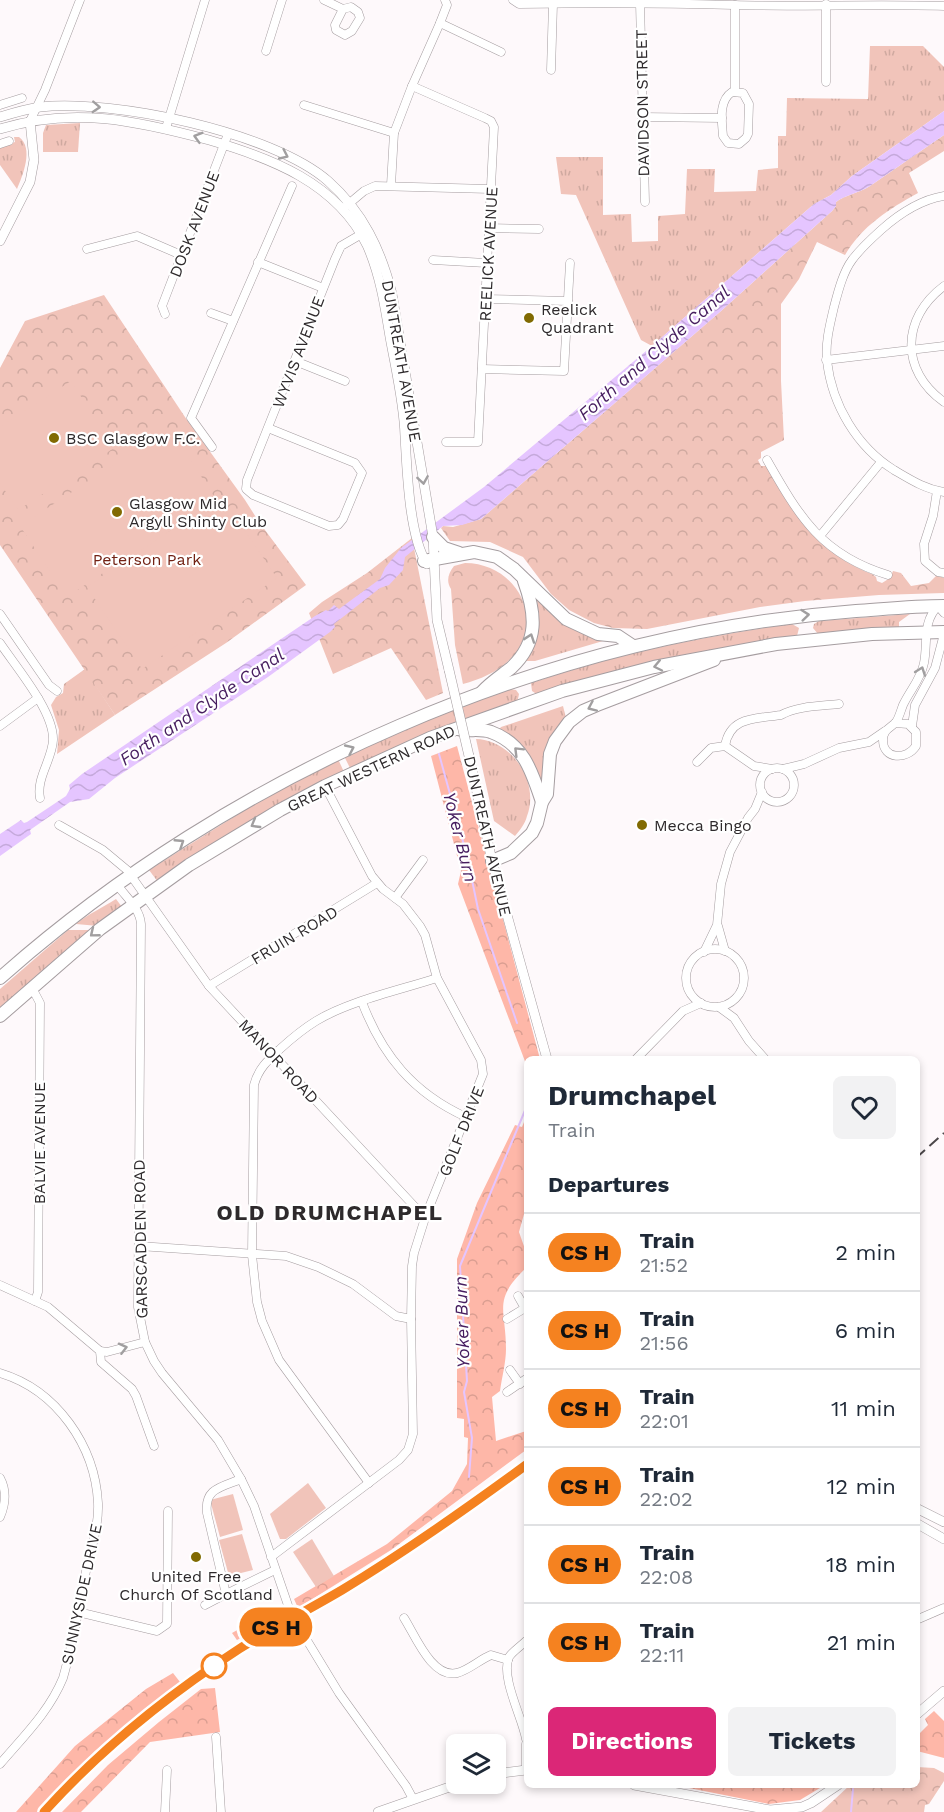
<!DOCTYPE html>
<style>
:root{--surface:#fff;--page:#f2f2f3;--text:#1f2937;--muted:#747a83;--line:#e0e1e3;--accent:#db2777}
body{margin:0;font-family:"Work Sans",sans-serif;background:var(--page);color:var(--text);height:100vh;display:flex;flex-direction:column;font-size:22px;white-space:nowrap}
*{box-sizing:border-box;margin:0}
p{font-size:20px;color:var(--muted)}
.icon{flex:none;width:33px;height:33px;fill:none;stroke:currentColor;stroke-width:2;stroke-linecap:round;stroke-linejoin:round}
.map{position:relative;flex:1;overflow:hidden}
.sheet{position:absolute;left:524px;top:1056px;width:396px;height:732px;display:flex;flex-direction:column;background:var(--surface);border-radius:9px;box-shadow:0 3px 9px #0003}
.sheet>*{flex:none}
.badge{padding:0 12px;border-radius:20px;font-size:21px;line-height:39px}
.buttons{position:absolute;left:446px;top:1734px;display:grid;gap:12px}
.buttons a{display:grid;place-items:center;width:60px;height:60px;border-radius:9px;background:var(--surface);box-shadow:0 3px 9px #0003;font-size:30px}
.map>.badge{position:absolute;translate:-50% -50%;box-shadow:0 0 0 3px #fff}
h2{padding:0 24px;font-size:22px;line-height:54px}
.round{display:grid;place-items:center;flex:none;width:63px;height:63px;border-radius:9px;background:var(--page)}
.overview{display:flex;align-items:center;justify-content:space-between;height:102px;padding:0 24px}
h1{font-size:28px;font-weight:700;line-height:45px}
.action{display:flex;gap:12px;margin-top:auto;padding:12px 24px}
.action a{flex:1;height:69px;border-radius:9px;background:var(--accent);color:#fff;font-size:24px;font-weight:700;line-height:69px;text-align:center}
.action a+a{background:var(--page);color:var(--text)}
ul{padding:0;list-style:none}
li{display:flex;align-items:center;gap:18px;height:78px;padding:0 24px;border-top:2px solid var(--line)}
li div{flex:1}
li b{display:block;font-size:22px}
li em{font-style:normal}
li .badge{min-width:66px;font-weight:700;text-align:center}
.map>svg:first-child{display:block}
.grass{fill:url(#grass-tufts)}
.forest{fill:url(#forest-crowns)}
.park{fill:url(#park-crowns)}
.pitch{fill:#f1c4ba}
.water{fill:url(#water-waves)}
.lines{fill:none;stroke-linecap:round;stroke-linejoin:round}
.stream{stroke:#e5c5ff;stroke-width:2}
.minor-casing{stroke:#a59da0;stroke-width:9}
.tertiary-casing{stroke:#a59da0;stroke-width:10}
.primary-casing{stroke:#a59da0;stroke-width:14}
.minor{stroke:#fff;stroke-width:8}
.tertiary{stroke:#fff;stroke-width:9}
.primary{stroke:#fff;stroke-width:12}
.rail{stroke:#4c484a;stroke-width:2;stroke-dasharray:12 6;stroke-linecap:butt}
.tertiary-bridge-casing{stroke:#a59da0;stroke-width:10;stroke-linecap:butt}
.tertiary-bridge{stroke:#fff;stroke-width:9}
.oneway{stroke:#a19fa0}
.line-casing{stroke:#fff;stroke-width:14}
.line{stroke:#f58220;stroke-width:9}
.poi-dot{fill:#816a02;stroke:#fff;stroke-width:2}
.stop-dot{fill:#fff;stroke:#f58220;stroke-width:3}
.labels{text-anchor:middle;stroke-width:4.5;stroke-linejoin:round;paint-order:stroke}
.street-label{font-size:16px;fill:#2e2a2c;stroke:#fff}
.poi-label{font-size:16px;fill:#2e2a2c;stroke:#fff;text-anchor:start}
.park-label{font-size:16px;fill:#722214;stroke:#fff}
.water-label{font-size:18px;font-style:italic;fill:#461d5f;stroke:#fff}
.district-label{font-size:22px;font-weight:bold;letter-spacing:1.5px;fill:#2e2a2c;stroke:#fff}
</style>
<div class="map">
<svg width="944" height="1812" viewBox="0 0 944 1812">
<defs>
<pattern id="grass-tufts" width="24" height="20" patternUnits="userSpaceOnUse" patternTransform="scale(1.5)"><rect width="24" height="20" fill="#f1c4ba"/><path d="M3 7l-1-3M5 7V3M7 7l1-3M15 17l-1-3M17 17v-4M19 17l1-3" fill="none" stroke="#cfa9a0"/></pattern>
<pattern id="forest-crowns" width="20" height="18" patternUnits="userSpaceOnUse" patternTransform="scale(1.5)"><rect width="20" height="18" fill="#feb7a8"/><path d="M2 6a3 3 0 1 1 6 0M12 15a3 3 0 1 1 6 0" fill="none" stroke="#da9e91"/></pattern>
<pattern id="park-crowns" width="20" height="18" patternUnits="userSpaceOnUse" patternTransform="scale(1.5)"><rect width="20" height="18" fill="#f1c4ba"/><path d="M2 6a3 3 0 1 1 6 0M12 15a3 3 0 1 1 6 0" fill="none" stroke="#cfa9a0"/></pattern>
<pattern id="water-waves" width="16" height="10" patternUnits="userSpaceOnUse" patternTransform="scale(1.5)"><rect width="16" height="10" fill="#e5c5ff"/><path d="M0 5q4-4 8 0t8 0" fill="none" stroke="#c5a9db"/></pattern>
</defs>
<rect width="100%" height="100%" fill="#fef9fb"/>
<g class="grass">
<polygon points="870,46 923,46 944,67 944,111 852,176 831,195 814,204 652,346 641,340 576,195 561,194 556,157 603,157 603,215 631,214 632,242 658,241 658,216 685,214 687,169 715,169 714,192 756,191 758,170 778,168 778,136 786,136 787,98 868,99"/>
<polygon points="80,123 78,152 43,152 43,133 46,125"/>
<path d="M14 137H19C34 148 23 175 17 189L0 165V147L15 142Z"/>
<path d="M536 596 604 639 603 641 535 661H525C538 636 542 624 536 596Z"/>
<polygon points="910,614 899,622 899,628 818,634 813,628 814,624 819,621"/>
<path d="M792 624 799 628 797 636 538 695 532 691 531 683C616 654 704 636 792 624Z"/>
<polygon points="85,669 115,715 57,754 59,730 51,705 56,697 63,693 64,684"/>
<polygon points="510,689 516,690 519,694 518,699 515,703 351,770 344,756 405,728"/>
<path d="M563 706 566 718 552 736 543 791C536 761 521 751 498 731L501 727Z"/>
<path d="M476 739C512 740 540 782 527 816 525 824 520 830 515 836L494 821Z"/>
<polygon points="338,759 344,772 158,882 149,870 264,798"/>
<path d="M116 899 122 907 98 926 76 924C88 914 102 908 116 899Z"/>
<polygon points="68,930 90,930 0,1008 0,989"/>
</g>
<g class="forest">
<polygon points="457,746 540,1059 526,1059 526,1064 458,884 461,871 431,756"/>
<path d="M526 1117V1207L519 1232 526 1252V1268C492 1300 506 1309 506 1349 506 1362 502 1377 500 1391L492 1397 496 1441 526 1431V1450L391 1550 298 1608 294 1599 387 1544 452 1491 467 1464 468 1438 464 1437V1419L457 1418V1259L477 1203 515 1125 522 1127Z"/>
<polygon points="277,1607 282,1617 237,1640 232,1633"/>
<polygon points="173,1673 180,1682 176,1687 95,1751 38,1812 16,1812 75,1746 146,1689"/>
<polygon points="215,1688 220,1732 150,1742 81,1812 62,1812 108,1765 159,1722 201,1689"/>
<polygon points="934,1711 944,1721 944,1758 917,1751 917,1729 920,1733 928,1725 925,1719"/>
<polygon points="674,1785 825,1785 800,1800 769,1804"/>
</g>
<g class="park">
<path d="M944 135V151L909 173 918 193C889 209 862 226 845 255L817 242 799 279 781 304V381L784 440 761 452V458L758 460 761 466H766C791 512 821 555 872 574L876 577 877 581 882 583 890 578 893 571 901 573 911 586 929 583 937 575 944 578V593L879 595 805 601 760 607 647 629 613 628 594 623 569 610 551 594 523 557 490 542 450 541 441 528 443 526 453 527 481 519 721 311 832 211 836 206V202C845 195 859 193 870 186Z"/>
<polygon points="104,295 185,417 245,500 259,522 306,585 226,643 115,715 0,545 0,368 25,321"/>
<polygon points="412,538 443,693 426,700 391,648 333,674 309,613 322,602 367,573"/>
<path d="M465 563C513 563 545 614 515 654 502 670 482 679 463 684L455 645 451 589C446 581 448 574 454 566Z"/>
<polygon points="917,1767 934,1768 944,1773 944,1781 929,1804 925,1805 924,1812 821,1812 850,1785 916,1785"/>
</g>
<g class="pitch">
<polygon points="71,381 114,448 18,510 0,483 0,427"/>
<polygon points="170,428 215,498 67,597 20,526"/>
<polygon points="221,496 277,578 142,669 87,587"/>
<polygon points="308,1483 326,1508 286,1539 280,1539 270,1514"/>
<polygon points="233,1494 243,1530 220,1537 210,1500"/>
<polygon points="242,1534 253,1570 229,1576 219,1540"/>
<polygon points="312,1539 334,1576 316,1587 293,1552"/>
</g>
<path class="water" d="M944 111V135L870 186C859 193 845 195 836 202V206L832 211 721 311 481 519 462 525 443 526 405 557 403 570 389 585 380 588 334 624 335 627 330 632 268 677 115 778 89 799 70 802 30 830 31 834 0 856V834L21 820 24 823 27 822 66 796 70 789 69 785 82 774 315 616 326 610 328 611 334 605 339 609 380 579 385 568 401 548 484 487 652 346 814 204 831 195 852 176Z"/>
<g class="lines">
<g class="stream">
<polyline points="439,754 467,856 478,909 517,1023"/>
<polyline points="469,1477 472,1438 464,1392 467,1381 460,1266 526,1108"/>
<polyline points="851,1812 853,1789"/>
</g>
<g class="minor-casing">
<g id="minor">
<polyline points="324,0 343,9 351,7 358,12 360,18 352,31 345,35 336,30 335,25 343,9"/>
<path d="M513 0 519 4C590 3 662 3 734 5 803 7 874 4 944 6"/>
<polyline points="640,3 645,202"/>
<polyline points="440,23 501,52"/>
<polyline points="266,51 282,0"/>
<polyline points="551,70 553,4"/>
<polyline points="826,82 826,4"/>
<polyline points="412,86 485,118 491,121 494,127 478,442 446,442"/>
<path d="M732 92 743 93 749 104 748 134 746 138 739 144 728 143 723 136C722 122 718 101 732 92Z"/>
<polyline points="735,92 735,5"/>
<polyline points="0,105 22,98"/>
<polyline points="304,105 394,133"/>
<polyline points="642,117 722,118"/>
<polyline points="30,121 45,90 80,0"/>
<polyline points="166,128 205,0"/>
<polyline points="0,144 9,141"/>
<polyline points="391,185 394,133 412,86 440,23 447,5 445,0"/>
<path d="M944 196C919 200 899 214 881 230 871 239 860 249 852 260 843 272 838 292 834 307 830 324 825 343 827 361 832 405 857 447 894 470 911 480 925 489 944 492"/>
<polyline points="345,207 364,191 375,186 490,189"/>
<polyline points="488,228 539,229"/>
<polyline points="87,249 137,236 181,255"/>
<polyline points="433,260 486,263"/>
<polyline points="258,262 323,288"/>
<path d="M944 286C901 318 900 371 944 402"/>
<polyline points="485,299 568,301"/>
<polyline points="211,313 233,321"/>
<polyline points="165,314 162,306 228,134"/>
<polyline points="826,360 944,346"/>
<polyline points="295,361 345,381"/>
<polyline points="482,369 564,371 570,263"/>
<polyline points="268,428 355,463 362,473 343,519 338,525 329,526 253,495 246,489 247,480 335,259 341,246 365,232"/>
<polyline points="212,447 191,418 292,186"/>
<path d="M767 460C800 518 822 555 888 575"/>
<polyline points="937,491 933,516 924,544 925,561 938,572 944,573"/>
<polyline points="820,536 881,462"/>
<polyline points="0,614 49,685 57,691"/>
<path d="M0 643C16 667 54 711 53 740 52 760 36 778 40 798"/>
<path d="M895 723 908 724 916 732V746C907 760 883 760 883 740 883 729 891 728 896 722 899 718 901 710 903 705 910 690 921 679 924 663 928 643 922 622 938 606L944 613"/>
<polyline points="0,726 38,698"/>
<polyline points="912,726 915,705 935,668 944,634"/>
<path d="M725 746C730 716 756 719 781 715 797 706 821 706 839 704"/>
<polyline points="697,762 711,748 725,746 754,766 772,769"/>
<circle cx="777" cy="785" r="17"/>
<polyline points="783,769 804,764 839,748 869,742 885,731"/>
<polyline points="59,825 103,850 127,870 209,986 415,1207 426,1215"/>
<path d="M118 886C127 898 140 909 141 924L138 1307 145 1342 154 1361 162 1373 218 1440 241 1479 254 1506 291 1614 339 1693 406 1786 413 1799"/>
<polyline points="395,898 423,860"/>
<polyline points="718,926 725,951"/>
<circle cx="715" cy="978" r="29"/>
<polyline points="704,952 717,925 721,884 730,852 748,818 755,809 762,792"/>
<polyline points="209,986 377,883"/>
<polyline points="32,988 40,1003 38,1292 35,1301"/>
<path d="M362 1002C382 1055 413 1093 466 1117"/>
<polyline points="719,1007 734,1018 749,1041 765,1059"/>
<polyline points="636,1059 683,1011 701,1003"/>
<polyline points="139,1246 286,1256 318,1267 353,1284 396,1316 411,1319"/>
<polyline points="0,1285 48,1307 100,1351 101,1362 132,1389 136,1396 154,1446"/>
<polyline points="518,1296 526,1310"/>
<polyline points="507,1319 525,1308"/>
<polyline points="100,1351 107,1352 145,1342"/>
<polyline points="510,1370 520,1384"/>
<path d="M0 1373C57 1390 95 1446 98 1503 99 1526 91 1549 86 1571 79 1607 73 1643 63 1678 49 1712 23 1737 0 1764"/>
<polyline points="507,1392 526,1379"/>
<path d="M0 1478C7 1491 6 1503 0 1517"/>
<path d="M369 1483 279 1360 262 1321 257 1302 252 1255 254 1085C258 1069 268 1060 280 1049 291 1039 303 1029 316 1021 349 1001 400 990 437 978"/>
<polyline points="271,1557 399,1460 408,1450 413,1434 411,1319 412,1266 414,1253 426,1215 483,1074 481,1060 437,978 425,935 420,926 403,904 383,889 372,876 325,786"/>
<polyline points="226,1594 275,1570"/>
<path d="M205 1605 226 1594 207 1513C204 1488 222 1487 241 1479"/>
<polyline points="78,1612 157,1631 167,1624 168,1511"/>
<path d="M404 1618C415 1635 432 1679 457 1673 469 1670 479 1660 491 1655L508 1660"/>
<polyline points="916,1620 944,1608"/>
<path d="M526 1641C521 1646 513 1651 509 1657 500 1677 523 1719 526 1739"/>
<polyline points="216,1737 221,1812"/>
<polyline points="526,1770 526,1744"/>
<polyline points="165,1812 167,1770"/>
</g>
</g>
<g class="tertiary-casing">
<g id="tertiary">
<path d="M0 117C13 113 27 109 40 107 113 99 272 132 328 181 363 212 381 250 392 294L433 537 437 620 449 670"/>
<path d="M0 129C73 106 138 121 209 140 271 158 337 183 367 245 380 274 385 306 390 337 396 370 404 403 405 436 407 469 409 537 427 564"/>
<polyline points="0,241 30,182 34,160 30,121"/>
<polyline points="469,756 492,861 547,1059"/>
<polyline points="916,1508 944,1522"/>
<polyline points="916,1523 944,1539"/>
<polyline points="916,1715 944,1691"/>
<polyline points="495,1774 526,1770"/>
<polyline points="634,1785 770,1810 802,1807 811,1803 838,1785"/>
<polyline points="378,1812 458,1784"/>
</g>
</g>
<g class="primary-casing">
<g id="primary">
<polyline points="433,537 444,548 459,553"/>
<polyline points="424,561 474,552 497,557 514,569 566,619 598,634 618,636 633,646"/>
<path d="M482 692C491 682 501 676 511 668 539 642 536 614 524 581"/>
<path d="M458 729C469 732 479 728 491 732 524 744 532 772 542 802"/>
<polyline points="492,861 511,853 532,833 537,823 542,802 547,794 550,754 555,741 569,722 583,711 597,705 714,660"/>
<path d="M0 978C232 772 547 634 856 611 885 609 915 606 944 606"/>
<polyline points="0,1016 100,929 189,865 280,810 325,786 430,738 562,691 654,667 776,644 872,634 944,632"/>
</g>
</g>
<use href="#minor" class="minor"/>
<use href="#tertiary" class="tertiary"/>
<use href="#primary" class="primary"/>
<g class="rail">
<polyline points="916,1158 944,1133"/>
<path d="M44 1812C101 1749 168 1695 239 1649 273 1628 308 1610 342 1590 405 1552 466 1509 526 1465"/>
</g>
<g class="tertiary-bridge-casing">
<polyline id="tertiary-bridge" points="449,670 469,756"/>
</g>
<use href="#tertiary-bridge" class="tertiary-bridge"/>
</g>
<defs><path id="oneway-chevron" d="M-2-3.5L2.5 0L-2 3.5" fill="none" stroke-width="1.6" stroke-linecap="round" stroke-linejoin="round" transform="scale(1.5)"/></defs>
<g class="oneway">
<use href="#oneway-chevron" transform="translate(96 107) rotate(3)"/>
<use href="#oneway-chevron" transform="translate(198 137) rotate(-164)"/>
<use href="#oneway-chevron" transform="translate(284 155) rotate(25)"/>
<use href="#oneway-chevron" transform="translate(423 480) rotate(81)"/>
<use href="#oneway-chevron" transform="translate(805 615) rotate(-6)"/>
<use href="#oneway-chevron" transform="translate(530 638) rotate(-71)"/>
<use href="#oneway-chevron" transform="translate(658 666) rotate(168)"/>
<use href="#oneway-chevron" transform="translate(921 671) rotate(-70)"/>
<use href="#oneway-chevron" transform="translate(592 707) rotate(156)"/>
<use href="#oneway-chevron" transform="translate(350 749) rotate(-25)"/>
<use href="#oneway-chevron" transform="translate(518 751) rotate(-135)"/>
<use href="#oneway-chevron" transform="translate(255 824) rotate(150)"/>
<use href="#oneway-chevron" transform="translate(180 843) rotate(-33)"/>
<use href="#oneway-chevron" transform="translate(94 933) rotate(141)"/>
<use href="#oneway-chevron" transform="translate(123 1348) rotate(-14)"/>
</g>
<g class="lines">
<g class="line-casing">
<path id="line" d="M44 1812C101 1749 168 1695 239 1649 273 1628 308 1610 342 1590 405 1552 466 1509 526 1465"/>
</g>
<use href="#line" class="line"/>
</g>
<g class="poi-dot">
<circle cx="529" cy="318" r="6"/>
<circle cx="54" cy="438" r="6"/>
<circle cx="117" cy="512" r="6"/>
<circle cx="642" cy="825" r="6"/>
<circle cx="196" cy="1557" r="6"/>
</g>
<circle class="stop-dot" cx="214" cy="1666" r="12"/>
<g class="labels">
<g class="street-label">
<text transform="translate(642 103) rotate(-91)" y="6">DAVIDSON STREET</text>
<text transform="translate(194 224) rotate(-69)" y="6">DOSK AVENUE</text>
<text transform="translate(488 254) rotate(-87)" y="6">REELICK AVENUE</text>
<text transform="translate(298 352) rotate(-69)" y="6">WYVIS AVENUE</text>
<text transform="translate(402 361) rotate(80)" y="6">DUNTREATH AVENUE</text>
<text transform="translate(371 768) rotate(-25)" y="6">GREAT WESTERN ROAD</text>
<text transform="translate(488 836) rotate(77)" y="6">DUNTREATH AVENUE</text>
<text transform="translate(294 935) rotate(-31)" y="6">FRUIN ROAD</text>
<text transform="translate(279 1061) rotate(47)" y="6">MANOR ROAD</text>
<text transform="translate(461 1131) rotate(-68)" y="6">GOLF DRIVE</text>
<text transform="translate(39 1143) rotate(-90)" y="6">BALVIE AVENUE</text>
<text transform="translate(140 1239) rotate(-91)" y="6">GARSCADDEN ROAD</text>
<text transform="translate(81 1594) rotate(-78)" y="6">SUNNYSIDE DRIVE</text>
</g>
<g class="poi-label">
<text x="541" y="315">Reelick<tspan x="541" dy="18">Quadrant</tspan></text>
<text x="66" y="444">BSC Glasgow F.C.</text>
<text x="129" y="509">Glasgow Mid<tspan x="129" dy="18">Argyll Shinty Club</tspan></text>
<text x="654" y="831">Mecca Bingo</text>
<text x="196" y="1582" text-anchor="middle">United Free<tspan x="196" dy="18">Church Of Scotland</tspan></text>
</g>
<g class="park-label">
<text x="147" y="565">Peterson Park</text>
</g>
<g class="water-label">
<text transform="translate(654 353) rotate(-41)" y="6">Forth and Clyde Canal</text>
<text transform="translate(202 707) rotate(-34)" y="6">Forth and Clyde Canal</text>
<text transform="translate(460 837) rotate(76)" y="6">Yoker Burn</text>
<text transform="translate(462 1322) rotate(-92)" y="6">Yoker Burn</text>
</g>
<g class="district-label">
<text x="330" y="1220">OLD DRUMCHAPEL</text>
</g>
</g>
</svg>
<div class="buttons">
<a><svg class="icon" aria-label="layers" viewBox="0 0 24 24"><path d="M12 4l9 5-9 5-9-5zM3 14l9 5 9-5"/></svg></a>
</div>
<b class="badge" style="left:276px;top:1627px;background:#f58220;color:#111">CS H</b>
<section class="sheet">
<div class="overview"><div><h1>Drumchapel</h1><p>Train</p></div><a class="round"><svg class="icon" aria-label="heart" viewBox="0 0 24 24"><path d="M12 20l-8-8c-3-5 5-10 8-4 3-6 11-1 8 4z"/></svg></a></div>
<h2>Departures</h2>
<ul>
<li><span class="badge" style="background:#f58220;color:#111">CS H</span><div><b>Train</b><p>21:52</p></div><em>2 min</em></li>
<li><span class="badge" style="background:#f58220;color:#111">CS H</span><div><b>Train</b><p>21:56</p></div><em>6 min</em></li>
<li><span class="badge" style="background:#f58220;color:#111">CS H</span><div><b>Train</b><p>22:01</p></div><em>11 min</em></li>
<li><span class="badge" style="background:#f58220;color:#111">CS H</span><div><b>Train</b><p>22:02</p></div><em>12 min</em></li>
<li><span class="badge" style="background:#f58220;color:#111">CS H</span><div><b>Train</b><p>22:08</p></div><em>18 min</em></li>
<li><span class="badge" style="background:#f58220;color:#111">CS H</span><div><b>Train</b><p>22:11</p></div><em>21 min</em></li>
</ul>
<div class="action"><a>Directions</a><a>Tickets</a></div>
</section>
</div>
